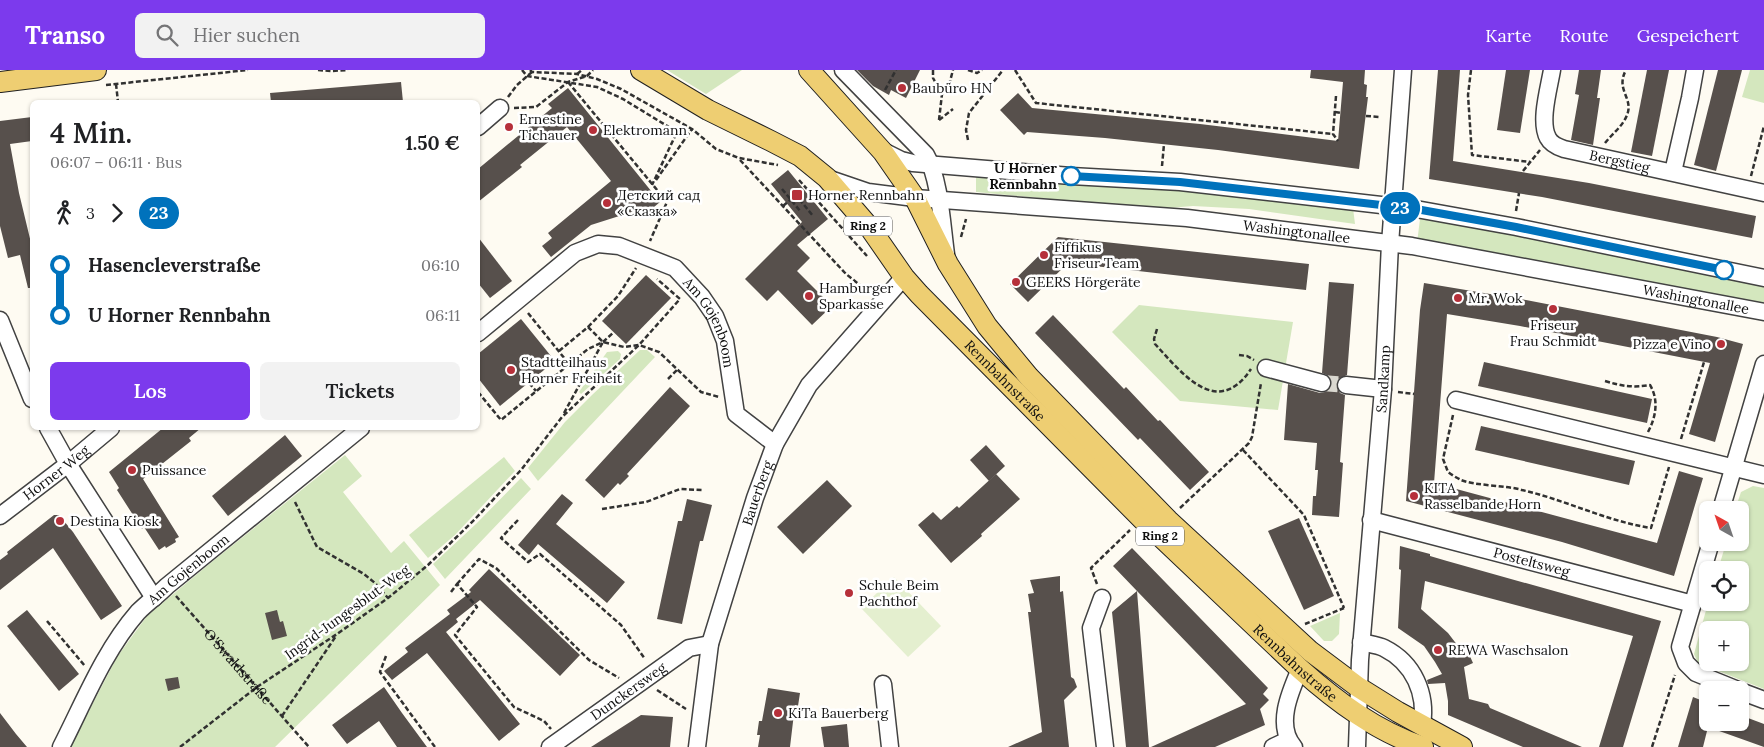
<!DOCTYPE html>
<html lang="de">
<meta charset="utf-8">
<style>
:root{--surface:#fff;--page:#f2f2f2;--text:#202124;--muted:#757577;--accent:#7c3aed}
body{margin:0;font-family:Lora,serif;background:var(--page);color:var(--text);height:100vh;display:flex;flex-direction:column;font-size:19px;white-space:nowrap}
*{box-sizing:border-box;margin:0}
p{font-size:16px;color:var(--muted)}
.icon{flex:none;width:28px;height:28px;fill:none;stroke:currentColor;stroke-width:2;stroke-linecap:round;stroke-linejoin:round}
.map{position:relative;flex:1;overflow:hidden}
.panel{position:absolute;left:30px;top:30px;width:450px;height:330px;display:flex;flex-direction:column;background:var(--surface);border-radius:8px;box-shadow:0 1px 4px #0004}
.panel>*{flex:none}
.badge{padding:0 10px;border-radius:16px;font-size:18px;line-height:32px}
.needle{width:32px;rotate:320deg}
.tools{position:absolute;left:1699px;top:431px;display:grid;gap:10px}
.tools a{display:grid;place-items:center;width:50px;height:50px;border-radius:8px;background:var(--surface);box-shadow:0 1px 4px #0004;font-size:25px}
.map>.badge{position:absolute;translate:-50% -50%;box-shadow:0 0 0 2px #fff}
.legs{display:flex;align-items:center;gap:8px;height:55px;padding:0 20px;font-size:16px}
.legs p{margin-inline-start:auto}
.summary{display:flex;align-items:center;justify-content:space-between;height:85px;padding:0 20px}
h1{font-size:28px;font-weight:600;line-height:38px}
.cta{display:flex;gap:10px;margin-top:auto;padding:10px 20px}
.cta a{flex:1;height:58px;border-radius:8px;background:var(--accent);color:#fff;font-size:20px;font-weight:600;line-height:58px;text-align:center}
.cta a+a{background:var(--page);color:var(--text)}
ul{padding:0 20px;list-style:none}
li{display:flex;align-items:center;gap:18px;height:50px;font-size:19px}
li i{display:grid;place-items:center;width:8px;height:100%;margin:0 6px;background:currentColor}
li i::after{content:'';width:12px;height:12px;margin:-6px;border:4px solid;border-radius:50%;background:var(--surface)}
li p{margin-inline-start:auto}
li:first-child i{background:linear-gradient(#0000 50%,currentColor 0)}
li:last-child i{background:linear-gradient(currentColor 50%,#0000 0)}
header{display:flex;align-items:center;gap:30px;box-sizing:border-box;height:70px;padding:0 25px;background:var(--accent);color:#fff}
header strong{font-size:24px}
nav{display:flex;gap:28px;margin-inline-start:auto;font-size:18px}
.search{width:350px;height:45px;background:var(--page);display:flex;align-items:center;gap:12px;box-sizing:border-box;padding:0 18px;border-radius:8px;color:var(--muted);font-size:19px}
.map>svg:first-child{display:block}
.green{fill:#d4e7be;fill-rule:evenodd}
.pitch{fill:#e4efcf}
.building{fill:#57504c}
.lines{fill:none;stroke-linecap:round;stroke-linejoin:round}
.minor-tunnel{stroke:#dad8d0;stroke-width:16;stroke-dasharray:16 8;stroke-linecap:butt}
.minor-casing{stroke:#424242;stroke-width:19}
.major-casing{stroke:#202020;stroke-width:22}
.path{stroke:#313131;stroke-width:2.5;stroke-dasharray:5 2.5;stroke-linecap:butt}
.minor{stroke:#fff;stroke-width:16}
.major{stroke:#eece72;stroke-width:20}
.line-1-casing{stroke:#fff;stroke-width:11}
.line-1{stroke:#0072bc;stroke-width:8}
.poi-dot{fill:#b6303a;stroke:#fff;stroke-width:2}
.stop-1-dot{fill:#fff;stroke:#0072bc;stroke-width:2.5}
.labels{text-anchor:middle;stroke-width:5;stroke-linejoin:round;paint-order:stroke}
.shield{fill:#fff;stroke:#575757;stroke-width:1}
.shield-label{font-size:12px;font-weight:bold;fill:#0f0f0f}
.poi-label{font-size:14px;fill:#0f0f0f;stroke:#fff;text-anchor:start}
.street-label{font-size:14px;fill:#0f0f0f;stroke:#fff}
.stop-label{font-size:14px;font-weight:bold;fill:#0f0f0f;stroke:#fff;text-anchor:end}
</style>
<header>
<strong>Transo</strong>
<div class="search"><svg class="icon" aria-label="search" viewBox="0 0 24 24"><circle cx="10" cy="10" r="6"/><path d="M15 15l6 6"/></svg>Hier suchen</div>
<nav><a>Karte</a><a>Route</a><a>Gespeichert</a></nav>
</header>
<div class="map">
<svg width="1764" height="677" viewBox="0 0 1764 677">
<rect width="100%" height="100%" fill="#fefbf2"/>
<g class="green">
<polygon points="667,0 742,0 706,24"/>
<polygon points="1750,0 1764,0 1764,33 1742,27"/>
<polygon points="976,106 1118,117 1155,119 1185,118 1353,138 1355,154 1249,139 1193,136 1157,139 976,122"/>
<polygon points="1420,149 1544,169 1764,216 1764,235 1417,173"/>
<polygon points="1139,235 1293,252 1278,340 1180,331 1112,262"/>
<polygon points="640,280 647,280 655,287 538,411 528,398 565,352 592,325"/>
<polygon points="618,281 621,284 620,289 581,324 579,322 607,282"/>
<polygon points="345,385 362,406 343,422 391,483 404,471 440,515 275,677 70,677 117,587 147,546 208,495"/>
<polygon points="504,387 515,401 455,465 428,488 409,465"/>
<polygon points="521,408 531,419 445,509 433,494 477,453"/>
<path d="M1753 416 1764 418V619L1698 593 1694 584 1708 533 1740 532V500H1718L1726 473 1740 472V440H1735L1741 422ZM1708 560H1740V592H1708Z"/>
<polygon points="1340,543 1339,564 1332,571 1324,571 1310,556"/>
</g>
<polygon class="pitch" points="894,507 941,556 908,587 861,538"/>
<g class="building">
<polygon points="857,0 920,0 906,28 891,20 889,25 873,16"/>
<polygon points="1311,0 1365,0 1364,14 1367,15 1366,27 1368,27 1359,99 1218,80 1105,68 1027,62 1024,65 1000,40 1018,23 1032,38 1200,54 1338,71 1343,12 1310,8"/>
<polygon points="1438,0 1460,0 1453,91 1589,113 1756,146 1752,168 1542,127 1429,109"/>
<polygon points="1506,0 1530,0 1520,63 1497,60"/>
<polygon points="1579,0 1601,0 1597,28 1600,28 1593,75 1571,70 1579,25 1575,24"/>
<polygon points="1647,0 1669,0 1652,86 1631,82"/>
<polygon points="1718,0 1742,0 1716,101 1694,95"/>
<polygon points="401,12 403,32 271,32 270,23"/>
<polygon points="568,18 660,132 641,148 635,141 591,155 551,187 542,176 552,168 548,163 611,111 567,57 520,95 522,97 478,132 478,99 552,38 548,34"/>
<polygon points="32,47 32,71 10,74 19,123 32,177 32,218 28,218 20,185 8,188 0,156 0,51"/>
<polygon points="788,100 828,149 797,175 810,188 797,201 832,236 812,255 778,220 767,231 745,209 802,152 771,114"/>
<polygon points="478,167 512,211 490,228 478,213"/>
<polygon points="1058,167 1309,194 1306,220 1068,193 1028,232 1010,214"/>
<polygon points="646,205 671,228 626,274 602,251"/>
<polygon points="1329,212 1354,214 1347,305 1338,309 1336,314 1340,323 1345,325 1340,392 1343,393 1339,447 1312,445 1313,426 1316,426 1318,400 1315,400 1317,373 1284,370 1288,314 1320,323 1325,322 1331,316 1332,311 1329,306 1322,303"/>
<polygon points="1424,213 1526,230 1717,267 1743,274 1715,372 1689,364 1710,293 1520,256 1447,244 1434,413 1657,473 1679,401 1703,408 1674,506 1562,472 1406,431 1420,240"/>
<polygon points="1053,245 1124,319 1126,317 1158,351 1160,350 1209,402 1190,420 1140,368 1138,370 1035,263"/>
<polygon points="521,249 555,291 500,336 478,308 478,284"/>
<polygon points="1484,292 1652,329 1647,353 1478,316"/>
<polygon points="670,317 690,336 627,404 629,406 620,415 618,413 604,428 585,410"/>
<polygon points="1481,356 1635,391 1629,415 1475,380"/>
<polygon points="163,358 201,358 189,368 191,371 143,409 179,467 175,469 176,472 166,478 165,476 159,480 144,457 142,459 117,420 119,418 109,402"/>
<polygon points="285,365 302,386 228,446 212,426"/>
<polygon points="986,375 1005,396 989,411 970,390"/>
<polygon points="996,404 1020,429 981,464 982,466 951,493 918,455 933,442 941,450 957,436 959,438"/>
<polygon points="827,410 852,436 803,484 777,457"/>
<polygon points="562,424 573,433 556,454 625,512 607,533 538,474 529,485 518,475"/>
<polygon points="687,429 712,435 703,471 700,471 682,554 657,549 678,451 682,451"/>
<polygon points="54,445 59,445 73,462 122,536 101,550 53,478 0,520 0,490 8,484 7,482"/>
<polygon points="1299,448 1334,526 1304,540 1268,461"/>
<polygon points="1400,476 1430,484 1430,486 1447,491 1661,551 1623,677 1599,677 1633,566 1425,511 1421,539 1448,563 1458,576 1464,573 1473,593 1464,597 1469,629 1488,634 1490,638 1582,677 1523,677 1448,645 1448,631 1445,613 1428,614 1427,610 1442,604 1435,592 1424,576 1398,558 1401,500 1399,499"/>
<polygon points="1132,478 1268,618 1263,624 1269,630 1260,639 1265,655 1215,677 1151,677 1246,634 1137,521 1149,677 1126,677 1112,542 1137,521 1113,496"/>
<polygon points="489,499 580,585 560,606 480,530 456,549 458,552 446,562 520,654 499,671 427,583 392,610 384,601 408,582 405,578 450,544 447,540 471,522 469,520"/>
<polygon points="1060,506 1060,522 1063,521 1071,607 1074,609 1077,617 1064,630 1069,677 1008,677 1042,662 1028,542 1031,542 1028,524 1034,523 1030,510"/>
<polygon points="27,540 79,604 59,621 7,556"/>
<polygon points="277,540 280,552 283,551 287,566 272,570 265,543"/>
<polygon points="178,607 180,618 168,621 165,609"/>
<polygon points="384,617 402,643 427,677 397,677 379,651 347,674 332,655"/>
<polygon points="768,618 800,623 798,636 795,635 790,677 758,677 760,665 757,665 759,651 762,651"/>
<polygon points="1693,627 1708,633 1708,652 1740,652 1740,645 1764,654 1764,677 1708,657 1703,677 1678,677"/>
<polygon points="0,643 16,664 27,677 0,677"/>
<polygon points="641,645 673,647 670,677 591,677"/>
<polygon points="847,654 849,677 824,677 821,657"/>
</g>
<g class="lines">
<polyline class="minor-tunnel" points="1322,313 1346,315"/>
<g class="minor-casing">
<g id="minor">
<path d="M843 0 926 85C940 109 942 156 946 184"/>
<path id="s2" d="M1552 0C1549 18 1539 52 1548 68 1551 74 1558 77 1564 79L1764 123"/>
<polyline points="478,57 500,38"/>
<polyline points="881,80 901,90 913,93 1071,106 1180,112 1416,139 1516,157 1764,208"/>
<polyline points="1673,102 1690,28 1695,0"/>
<path id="s3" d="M827 108 868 122 915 128 1187 148 1412 176 1764 242"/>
<polyline points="0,250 32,329"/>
<path id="s4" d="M478 263 575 183 598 174 619 176 675 198 702 227 715 246 725 271 736 344 775 374"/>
<polyline points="1266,298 1322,313"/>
<polyline points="1346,315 1383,319"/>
<polyline points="1456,330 1764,405"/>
<polyline points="48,358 68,394 154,528"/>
<polyline points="1721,440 1764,294"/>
<path id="s5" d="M0 446 68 394 111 358"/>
<path id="s6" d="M1371 450 1693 534"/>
<polyline points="1711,472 1680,577 1686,593 1696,603 1738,620"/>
<polyline points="1102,528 1091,558 1105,677"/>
<path d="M1361 572C1368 574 1378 575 1384 578 1414 593 1427 624 1422 655"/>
<polyline points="883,614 890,677"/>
<polyline points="1740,621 1764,630"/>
<path id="s7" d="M61 677C84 632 104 581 138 542 147 533 158 525 167 516L361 358"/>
<path id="s8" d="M550 677 689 578 710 574"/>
<path id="s9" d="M697 677 710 574 755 428 775 374 809 315 904 207"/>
<polyline points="1273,677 1288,670"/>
<path d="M1294 677C1275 656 1290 622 1300 599"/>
<path id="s10" d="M1357 677 1360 590 1383 319 1390 174 1403 0"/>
</g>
</g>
<g class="major-casing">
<g id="major">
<path id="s11" d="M641 0 708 40 771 71 800 86 827 108 870 158 904 207 919 224 1142 449 1300 599C1337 632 1376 661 1423 677"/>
<polyline points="809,0 883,82 915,128 948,194 987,256 1029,307 1168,450 1310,581 1358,617 1398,642 1462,677"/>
<polyline points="0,12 96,0"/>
</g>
</g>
<g class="path">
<polyline points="318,0 331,1 348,0"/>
<polyline points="522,0 527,6 597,17 623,29 677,62 652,115"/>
<polyline points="530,0 532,2 577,4 597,9 621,19 692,59 716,79 739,88 778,95"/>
<polyline points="933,0 933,8 942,24"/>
<polyline points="968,0 977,3 982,0"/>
<polyline points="1015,0 1036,33 1333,64"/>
<polyline points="1471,0 1468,25 1472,85 1530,92"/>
<polyline points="577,4 582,0"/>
<polyline points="568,12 667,132 650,171"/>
<polyline points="116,14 118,32"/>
<polyline points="106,15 248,0"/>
<polyline points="885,20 896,0"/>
<polyline points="1336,26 1333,64 1338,71"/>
<polyline points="508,27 517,15 532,2"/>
<polyline points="514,38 536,37 568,12 587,6 593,0"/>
<polyline points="1335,42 1341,43"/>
<polyline points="1366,46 1380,47"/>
<polyline points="939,50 942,24 949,15 953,0"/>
<polyline points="939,50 953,39"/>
<polyline points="968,70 966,60 969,43 1003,0"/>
<path d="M1605 73C1612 64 1623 56 1627 45 1634 28 1615 20 1626 0"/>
<polyline points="740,90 846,204 870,223"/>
<polyline points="1162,96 1164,74"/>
<polyline points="1523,101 1540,80"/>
<polyline points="1751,106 1764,56"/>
<polyline points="656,110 692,59"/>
<polyline points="799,110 867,186"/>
<polyline points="782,119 801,142"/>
<polyline points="783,136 796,125 813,146"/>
<polyline points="1516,141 1519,123"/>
<polyline points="961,167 966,149"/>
<polyline points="528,243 569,294"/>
<polyline points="588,257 618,226 636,198"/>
<path d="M1157 259 1154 269 1155 274C1181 302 1217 350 1251 299"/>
<polyline points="559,281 588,257 603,272 624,277 639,275 659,282 701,322 719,327"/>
<polyline points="1239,285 1247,286 1254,290"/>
<polyline points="668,309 678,299"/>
<path d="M1605 311C1621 316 1633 318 1650 315 1659 330 1656 347 1648 362"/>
<polyline points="529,313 536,321"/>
<polyline points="478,322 501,350 588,279 603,272 614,262"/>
<polyline points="1398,322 1414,324"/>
<polyline points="564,343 603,272"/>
<path d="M1453 345 1443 389 1448 402C1452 405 1457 408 1461 410 1476 416 1505 415 1522 420 1566 430 1606 451 1651 458L1669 397"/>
<polyline points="1681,369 1704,292"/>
<polyline points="1243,380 1304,445 1344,538"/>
<polyline points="295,432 317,477 364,504 375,513 388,528"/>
<polyline points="1180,438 1249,373 1252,367 1261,313"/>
<polyline points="602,439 646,432 680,419 702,420"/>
<polyline points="518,450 501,468 528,492 540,484 621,555 645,589"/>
<polyline points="457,514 479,489 496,498 589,590 619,608"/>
<polyline points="1097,514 1091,498 1130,460"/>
<polyline points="451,522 457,514 477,537 455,565 514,637 544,651 551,659"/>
<path id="s1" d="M176 526 309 677"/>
<polyline points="47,551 85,596"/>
<polyline points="1305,554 1344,538"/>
<polyline points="386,586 380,602 435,677"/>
<polyline points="657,620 686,639"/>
<polyline points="282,646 336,566"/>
<polyline points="180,677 257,617 337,564 388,528 428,495 476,448 521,400 562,347 639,275 680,229 657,209"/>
<polyline points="1652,677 1675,605"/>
</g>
<use href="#minor" class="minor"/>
<use href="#major" class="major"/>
</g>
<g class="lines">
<g class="line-1-casing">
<polyline id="line-1" points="1071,106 1180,112 1416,139 1516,157 1724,200"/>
</g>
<use href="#line-1" class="line-1"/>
</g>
<g class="poi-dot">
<circle cx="902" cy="18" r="5"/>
<circle cx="509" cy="57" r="5"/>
<circle cx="593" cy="60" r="5"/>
<rect x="791" y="119" width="12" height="12" rx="2.5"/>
<circle cx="607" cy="133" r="5"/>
<circle cx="1044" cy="185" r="5"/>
<circle cx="1016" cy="212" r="5"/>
<circle cx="809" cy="226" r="5"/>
<circle cx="1458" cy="228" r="5"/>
<circle cx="1553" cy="239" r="5"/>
<circle cx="1721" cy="274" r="5"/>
<circle cx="511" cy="300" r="5"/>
<circle cx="132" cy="400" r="5"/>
<circle cx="1414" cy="426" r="5"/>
<circle cx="60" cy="451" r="5"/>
<circle cx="849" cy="523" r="5"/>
<circle cx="1438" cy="580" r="5"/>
<circle cx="778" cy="643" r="5"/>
</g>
<g class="stop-1-dot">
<circle cx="1071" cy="106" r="9"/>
<circle cx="1724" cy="200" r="9"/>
</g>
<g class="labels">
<g class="shield">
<rect x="844" y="146.5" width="48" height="19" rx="4"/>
<rect x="1136" y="456.5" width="48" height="19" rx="4"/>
</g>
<g class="shield-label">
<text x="868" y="160">Ring 2</text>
<text x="1160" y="470">Ring 2</text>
</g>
<g class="poi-label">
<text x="912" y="23">Baubüro HN</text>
<text x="519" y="54">Ernestine<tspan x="519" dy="16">Tichauer</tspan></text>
<text x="603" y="65">Elektromann</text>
<text x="617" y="130">Детский сад<tspan x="617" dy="16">«Сказка»</tspan></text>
<text x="808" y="130">Horner Rennbahn</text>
<text x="1054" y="182">Fiffikus<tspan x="1054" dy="16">Friseur Team</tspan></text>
<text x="1026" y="217">GEERS Hörgeräte</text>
<text x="819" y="223">Hamburger<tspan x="819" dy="16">Sparkasse</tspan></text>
<text x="1468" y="233">Mr. Wok</text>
<text x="1553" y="260" text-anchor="middle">Friseur<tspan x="1553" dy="16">Frau Schmidt</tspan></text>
<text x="1711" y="279" text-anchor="end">Pizza e Vino</text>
<text x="521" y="297">Stadtteilhaus<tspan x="521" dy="16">Horner Freiheit</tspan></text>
<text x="142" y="405">Puissance</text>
<text x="1424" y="423">KITA<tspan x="1424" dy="16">Rasselbande Horn</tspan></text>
<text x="70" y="456">Destina Kiosk</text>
<text x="859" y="520">Schule Beim<tspan x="859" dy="16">Pachthof</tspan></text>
<text x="1448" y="585">REWA Waschsalon</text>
<text x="788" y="648">KiTa Bauerberg</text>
</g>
<g class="street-label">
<text dy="5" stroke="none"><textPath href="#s2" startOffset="146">Bergstieg</textPath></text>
<text dy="5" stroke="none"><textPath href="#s3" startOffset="474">Washingtonallee</textPath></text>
<text dy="5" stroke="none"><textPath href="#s3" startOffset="879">Washingtonallee</textPath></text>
<text dy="5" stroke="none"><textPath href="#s4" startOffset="298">Am Gojenboom</textPath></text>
<text dy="5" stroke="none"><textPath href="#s10" startOffset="369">Sandkamp</textPath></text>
<text dy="5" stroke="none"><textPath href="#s11" startOffset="486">Rennbahnstraße</textPath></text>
<text dy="5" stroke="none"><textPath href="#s5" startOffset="71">Horner Weg</textPath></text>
<text dy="5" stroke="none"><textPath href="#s9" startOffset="262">Bauerberg</textPath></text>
<text dy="5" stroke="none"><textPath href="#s6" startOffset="166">Posteltsweg</textPath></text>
<text dy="5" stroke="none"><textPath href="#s7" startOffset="222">Am Gojenboom</textPath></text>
<text transform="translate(347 542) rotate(-36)" y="5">Ingrid-Jungesblut-Weg</text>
<text dy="5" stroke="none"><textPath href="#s11" startOffset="891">Rennbahnstraße</textPath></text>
<text dy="5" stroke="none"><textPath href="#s1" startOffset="94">O'Swaldstraße</textPath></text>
<text dy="5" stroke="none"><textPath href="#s8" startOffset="96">Dunckersweg</textPath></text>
</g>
<g class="stop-label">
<text x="1057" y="103">U Horner<tspan x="1057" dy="16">Rennbahn</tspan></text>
</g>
</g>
</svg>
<div class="tools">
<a><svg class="needle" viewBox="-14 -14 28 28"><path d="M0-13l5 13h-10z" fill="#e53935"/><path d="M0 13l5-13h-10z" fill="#757577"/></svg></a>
<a><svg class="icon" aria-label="locate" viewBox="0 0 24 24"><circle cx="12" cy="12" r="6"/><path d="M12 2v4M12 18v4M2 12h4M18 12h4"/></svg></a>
<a>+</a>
<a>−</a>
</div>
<b class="badge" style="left:1400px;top:138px;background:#0072bc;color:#fff">23</b>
<section class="panel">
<div class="summary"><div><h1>4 Min.</h1><p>06:07 – 06:11 · Bus</p></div><b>1.50 €</b></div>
<div class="legs"><svg class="icon" aria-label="walk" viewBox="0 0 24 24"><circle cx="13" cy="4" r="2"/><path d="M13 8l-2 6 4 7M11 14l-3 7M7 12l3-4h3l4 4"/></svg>3<svg class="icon" aria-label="forward" viewBox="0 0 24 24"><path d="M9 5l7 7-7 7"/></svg><b class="badge" style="background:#0072bc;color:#fff">23</b></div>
<ul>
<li><i style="color:#0072bc"></i><b>Hasencleverstraße</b><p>06:10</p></li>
<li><i style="color:#0072bc"></i><b>U Horner Rennbahn</b><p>06:11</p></li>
</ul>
<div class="cta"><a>Los</a><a>Tickets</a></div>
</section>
</div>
